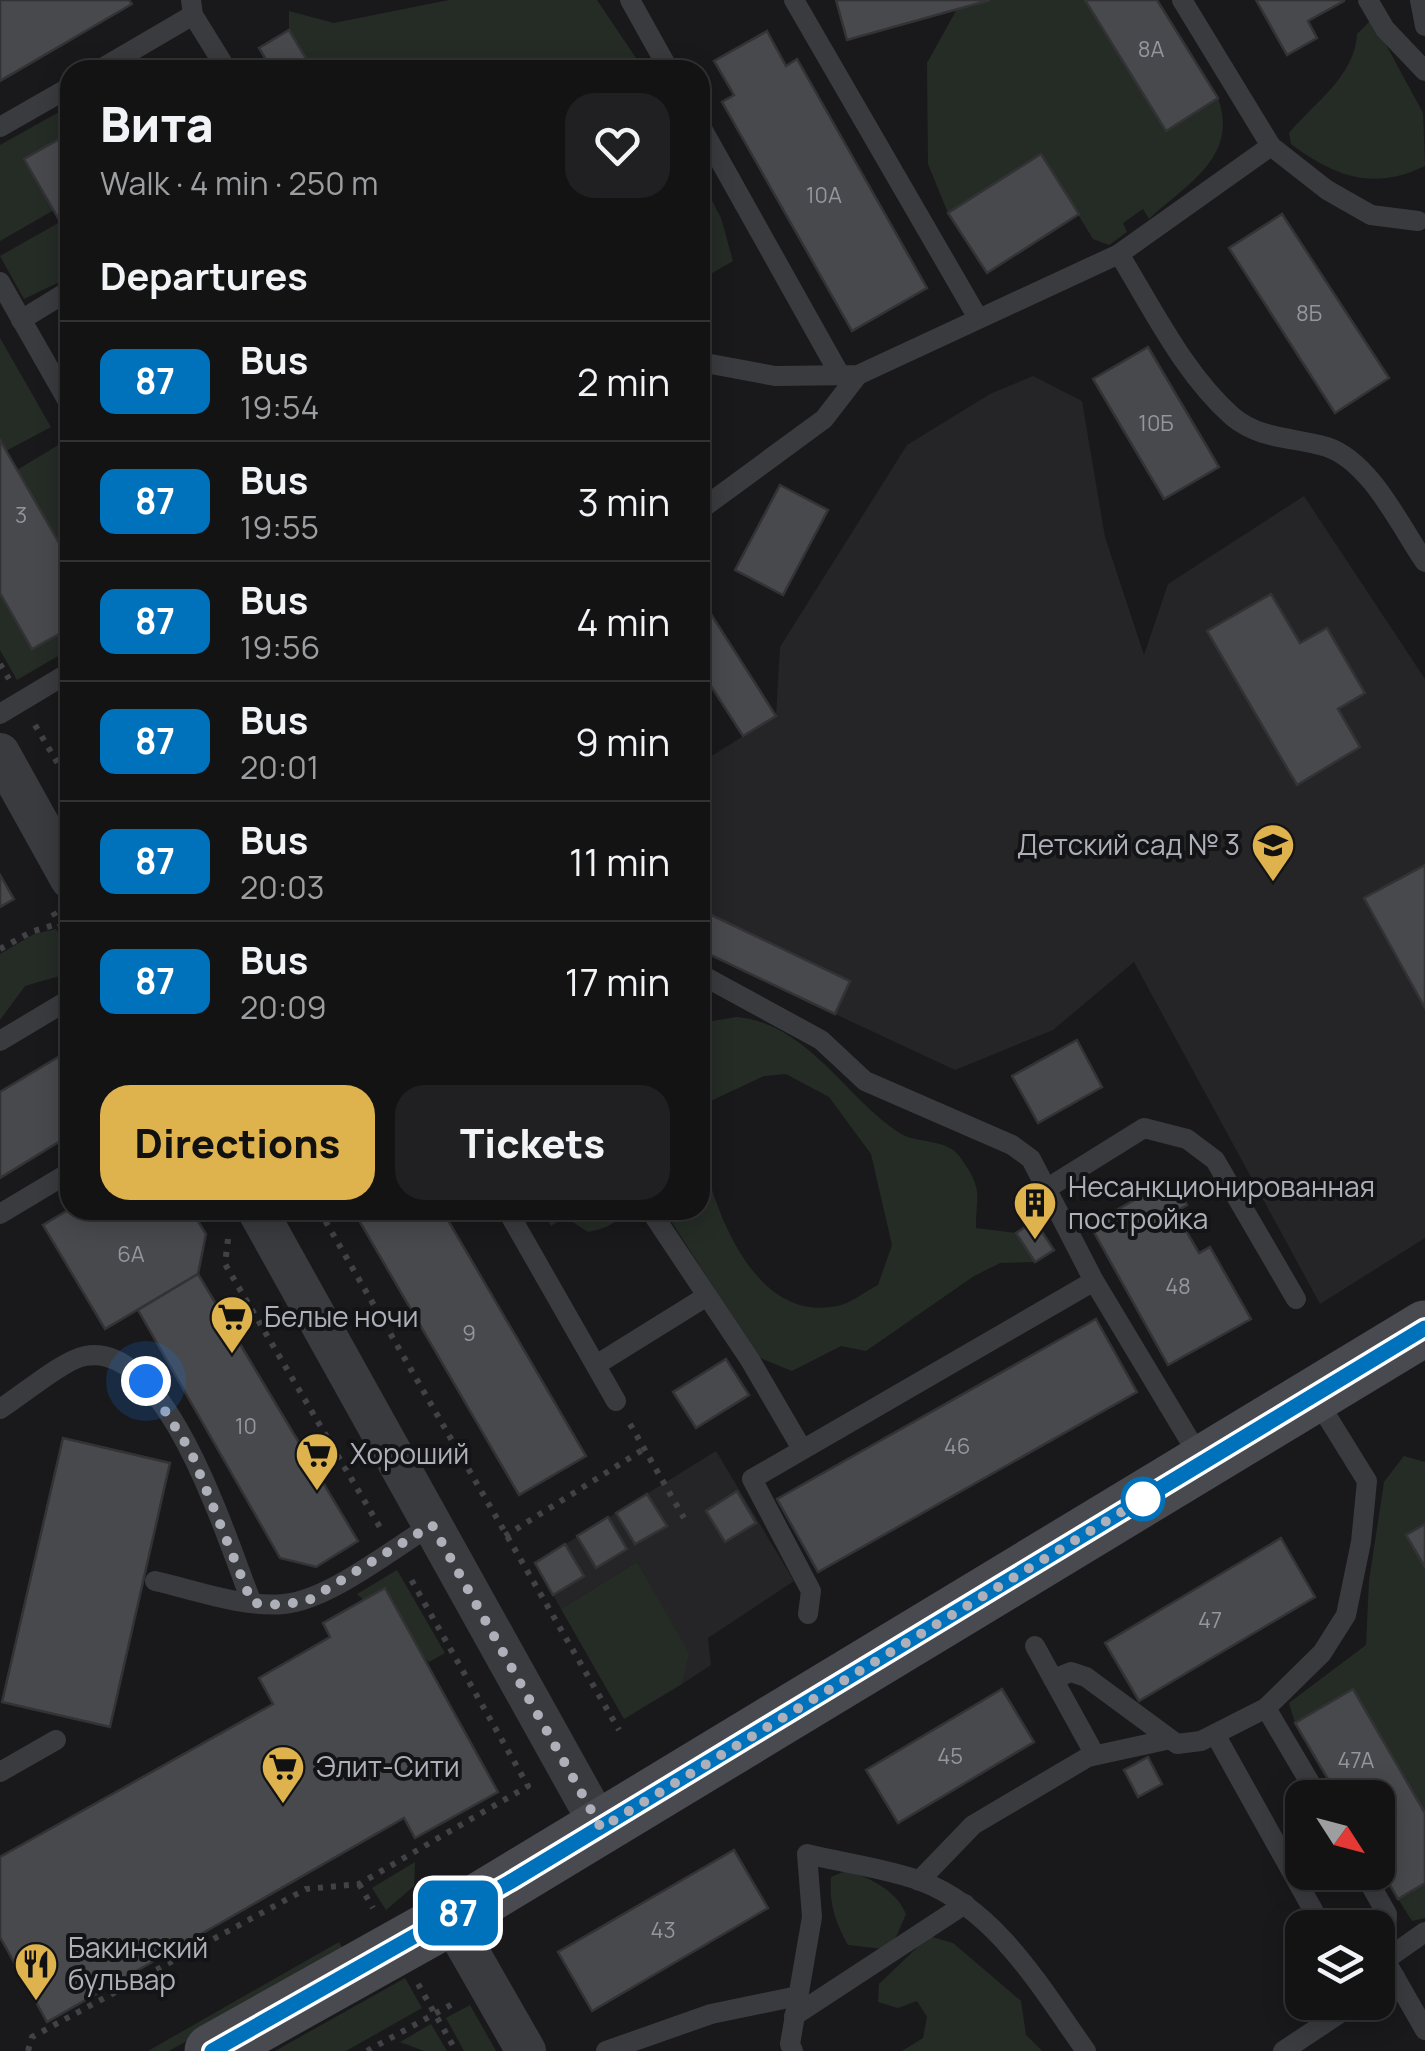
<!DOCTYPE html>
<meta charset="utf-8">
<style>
:root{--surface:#131314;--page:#202022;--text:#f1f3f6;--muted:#9d9ea0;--line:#323234;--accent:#deb34e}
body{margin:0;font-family:Manrope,sans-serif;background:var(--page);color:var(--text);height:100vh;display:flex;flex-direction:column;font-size:38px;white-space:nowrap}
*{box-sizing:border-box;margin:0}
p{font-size:32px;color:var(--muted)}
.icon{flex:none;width:55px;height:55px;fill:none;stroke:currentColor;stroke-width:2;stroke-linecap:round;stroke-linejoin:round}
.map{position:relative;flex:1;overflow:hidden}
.sheet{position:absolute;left:60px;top:60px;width:650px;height:1160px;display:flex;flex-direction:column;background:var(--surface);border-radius:30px;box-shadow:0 5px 25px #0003,0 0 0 2px var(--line)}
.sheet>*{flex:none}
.badge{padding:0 20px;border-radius:15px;font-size:35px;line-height:65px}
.needle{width:65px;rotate:126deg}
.tools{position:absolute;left:1285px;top:1780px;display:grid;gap:20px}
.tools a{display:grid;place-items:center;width:110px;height:110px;border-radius:20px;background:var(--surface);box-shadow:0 5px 25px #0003,0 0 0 2px var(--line);font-size:50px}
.you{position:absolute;width:50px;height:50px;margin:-25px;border:8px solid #fff;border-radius:50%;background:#1a73e8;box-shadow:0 0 0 15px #1a73e833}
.map>.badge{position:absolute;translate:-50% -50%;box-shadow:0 0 0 5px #fff}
h2{padding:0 40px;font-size:38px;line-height:90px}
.round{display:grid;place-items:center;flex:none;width:105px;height:105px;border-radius:30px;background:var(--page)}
.headline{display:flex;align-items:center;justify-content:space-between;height:170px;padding:0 40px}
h1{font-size:48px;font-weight:800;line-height:75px}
.button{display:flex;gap:20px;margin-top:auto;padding:20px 40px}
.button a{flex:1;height:115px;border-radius:30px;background:var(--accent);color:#111;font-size:40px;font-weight:800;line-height:115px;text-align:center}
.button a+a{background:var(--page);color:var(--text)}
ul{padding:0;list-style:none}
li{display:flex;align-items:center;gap:30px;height:120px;padding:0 40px;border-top:2px solid var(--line)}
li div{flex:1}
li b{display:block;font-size:38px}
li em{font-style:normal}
li .badge{min-width:110px;font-weight:700;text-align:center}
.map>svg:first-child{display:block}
.built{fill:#252527}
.green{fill:#252c26}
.building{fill:#48494d;stroke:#333336;stroke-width:2.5}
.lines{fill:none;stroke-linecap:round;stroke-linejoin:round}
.path{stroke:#404246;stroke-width:6;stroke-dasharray:5 8;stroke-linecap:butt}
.lane{stroke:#3a3b3f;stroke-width:20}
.street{stroke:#3a3b3f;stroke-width:40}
.secondary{stroke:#484a4f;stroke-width:55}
.line-casing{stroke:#fff;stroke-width:22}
.line{stroke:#0072bc;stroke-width:15}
.walk{stroke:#adb0b9;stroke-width:10;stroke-dasharray:0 18}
.stop-dot{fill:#fff;stroke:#0072bc;stroke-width:5}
.labels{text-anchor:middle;stroke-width:8;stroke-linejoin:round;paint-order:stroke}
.number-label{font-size:22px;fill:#94969e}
.poi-label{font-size:28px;fill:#adb0b9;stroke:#141416;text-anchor:start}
</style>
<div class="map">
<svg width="1425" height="2051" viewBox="0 0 1425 2051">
<rect width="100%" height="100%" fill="#19191b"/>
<g class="built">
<polygon points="1033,376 1082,401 1105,537 1144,655 1168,584 1304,496 1425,679 1425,1238 1320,1304 1134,962 1053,1030 955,1070 835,1014 849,981 703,911 700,905 700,763 776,716 780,647 907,445 990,394"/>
<polygon points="716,1451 794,1581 708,1638 711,1665 682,1684 688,1653 637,1562 561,1609 535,1563"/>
</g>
<g class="green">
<polygon points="449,0 597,0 644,70 313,70 289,30 289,11 334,23"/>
<path d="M990 0H1085L1167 130 1218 98C1239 157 1188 183 1149 219L1143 209 1123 223 1127 232 1109 245 1093 239 1041 154 948 213 928 164 927 63 957 9Z"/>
<path d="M1372 19 1423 113 1425 166C1373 191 1336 177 1291 144L1289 133C1315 102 1355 76 1357 34Z"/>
<polygon points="70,106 70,133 25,159 54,210 0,241 0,145"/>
<polygon points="700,177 721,218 733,261 700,280"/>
<polygon points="60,222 70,239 70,277 24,299 0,256"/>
<polygon points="0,338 51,427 6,451 0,440"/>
<polygon points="60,444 70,460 68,559 17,470"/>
<polygon points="0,593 70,628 70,649 17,680 0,650"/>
<path d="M56 929C64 943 77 958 66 974L25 986 0 1020V954L34 934Z"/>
<path d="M737 1017C808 1024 844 1096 898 1132 916 1145 946 1137 960 1157 984 1191 976 1192 976 1228L1016 1233 1035 1262 1000 1263 974 1276 866 1351 841 1346 792 1371 758 1357 664 1210H700V1148C715 1210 753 1323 837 1306 850 1304 866 1291 878 1285L892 1245 871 1154 829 1097 786 1074 764 1076 700 1106V1023Z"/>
<path d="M541 1210H623C618 1225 602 1229 588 1232L565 1217 551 1226Z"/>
<polygon points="1404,1456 1425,1462 1425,1524 1406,1535 1425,1567 1425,1813 1353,1689 1295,1723 1289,1703 1366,1645 1369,1581 1384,1482"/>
<polygon points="637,1562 689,1653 682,1684 624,1719 561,1609"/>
<polygon points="397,1570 445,1653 429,1662 357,1594"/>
<polygon points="415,1862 414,1886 386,1910 372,1888"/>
<path d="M848 1870C872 1880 895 1889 906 1914L896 1937 883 1949 848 1945C835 1922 829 1903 831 1877Z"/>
<polygon points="1425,1883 1425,1918 1412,1921 1398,1899"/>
<polygon points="929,1936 953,1943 1021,2001 1026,2035 1042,2051 902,2051 923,2038 927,2017 917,2001 898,2008 878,2002 879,1984"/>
<polygon points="339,1942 344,1952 169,2051 148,2051"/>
<polygon points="405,1978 422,2008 346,2051 275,2051"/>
<polygon points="470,2005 496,2051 464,2051 446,2018"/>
<polygon points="431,2024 447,2051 424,2051 400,2042"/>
</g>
<g class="building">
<polygon points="0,0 129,0 132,4 0,81"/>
<polygon points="836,0 990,0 847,40"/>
<polygon points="1085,0 1157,0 1218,98 1166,131"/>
<polygon points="1256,0 1344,0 1344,1 1308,21 1317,38 1287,55"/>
<polygon points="289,30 313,70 272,70 259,48"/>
<polygon points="767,31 786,66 797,59 927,288 852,331 722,102 734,95 714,61"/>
<polygon points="70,133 70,237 69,237 24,159"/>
<polygon points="1041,154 1079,214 987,273 948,213"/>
<polygon points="1282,214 1389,378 1335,413 1229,248"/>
<polygon points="1148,347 1219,467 1164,499 1093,379"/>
<polygon points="0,440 70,562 70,628 32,649 0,593"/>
<polygon points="780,485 828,510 783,595 735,570"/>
<polygon points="1271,594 1300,643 1327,628 1365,693 1338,709 1360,747 1297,785 1207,631"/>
<polygon points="702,600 776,716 743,736 700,669"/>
<polygon points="1425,865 1425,1008 1364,898"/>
<polygon points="0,875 14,899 0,907"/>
<polygon points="703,911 850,981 835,1014 700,950"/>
<polygon points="1077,1040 1102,1087 1038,1123 1012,1076"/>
<polygon points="70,1050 70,1135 0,1178 0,1092"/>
<polygon points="1175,1183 1187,1205 1175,1212 1199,1253 1210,1247 1251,1319 1168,1365 1090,1225 1154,1189 1156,1193"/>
<polygon points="70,1209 191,1210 206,1234 198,1274 105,1329 43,1225"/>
<polygon points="353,1210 442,1210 586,1456 519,1495"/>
<polygon points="1035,1221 1054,1250 1035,1262 1016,1233"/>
<polygon points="198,1274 358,1541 316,1567 280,1558 138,1310"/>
<polygon points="1096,1319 1137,1392 818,1572 777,1499"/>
<polygon points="726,1359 749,1395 696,1428 673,1392"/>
<polygon points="63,1438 170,1463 110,1727 2,1702"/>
<polygon points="737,1491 756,1523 725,1542 706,1511"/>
<polygon points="647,1494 667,1526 635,1544 616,1513"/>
<polygon points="608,1517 627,1549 596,1568 577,1536"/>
<polygon points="1425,1524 1425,1567 1406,1535"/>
<polygon points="1281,1538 1315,1597 1139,1701 1105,1643"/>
<polygon points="565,1544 584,1576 553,1595 535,1563"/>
<polygon points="385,1588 498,1792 415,1838 404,1818 47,2022 0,1937 0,1857 273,1704 259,1678 330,1637 323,1623"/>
<polygon points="1002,1689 1034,1742 898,1823 866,1770"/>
<polygon points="1353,1689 1425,1813 1425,1883 1398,1899 1378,1864 1378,1798 1339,1798 1295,1723"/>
<polygon points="1148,1757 1162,1784 1138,1797 1124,1770"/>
<polygon points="734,1850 768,1908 592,2011 558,1952"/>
</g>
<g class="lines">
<g class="path">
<polyline points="0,664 9,679"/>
<polyline points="35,725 70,784"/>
<polyline points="53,912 70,942"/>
<polyline points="0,949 31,932 60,923"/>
<polyline points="319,1210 619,1730"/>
<polyline points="228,1239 225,1264 381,1529"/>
<polyline points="630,1424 684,1518"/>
<polyline points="505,1536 644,1449"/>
<polyline points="359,1884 373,1908"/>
<polyline points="418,1984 456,2051"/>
<polyline points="28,2051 32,2037 306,1889 359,1884 528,1786 408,1574"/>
<polyline points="367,2051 458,2001"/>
</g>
<g class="lane">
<polyline points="191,0 193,15 227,70"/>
<polyline points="630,0 669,70"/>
<polyline points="794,0 978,318"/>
<polyline points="1182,0 1271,146 1327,190 1371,215 1418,221"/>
<polyline points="1368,0 1385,29 1425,71"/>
<polyline points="1420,0 1425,26"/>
<polyline points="99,70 193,15"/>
<polyline points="700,125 840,375"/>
<polyline points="0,127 70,87"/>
<path d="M1119 254C1153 309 1184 374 1233 417 1261 440 1294 437 1327 447 1371 462 1400 526 1425 562"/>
<polyline points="0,282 70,405"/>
<polyline points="21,320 70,290"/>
<polyline points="700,362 775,376 858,375 1119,254 1271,146"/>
<polyline points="700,510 824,419 858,375"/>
<polyline points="0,714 70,672"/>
<polyline points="700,974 821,1040 865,1081 1012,1145 1031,1159 1094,1281 1202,1461"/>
<polyline points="0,1041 70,999"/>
<polyline points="1046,1189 1144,1128 1187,1139 1215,1160 1296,1299"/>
<polyline points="507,1210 616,1401"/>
<polyline points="650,1210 750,1360 802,1449"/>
<polyline points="0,1214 70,1172"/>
<polyline points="596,1365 707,1296"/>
<path d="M0 1409C21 1396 63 1360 85 1356 167 1340 228 1544 252 1603"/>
<path d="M155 1581C195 1590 243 1608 284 1604 329 1600 392 1549 432 1525"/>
<polyline points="808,1614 811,1591 752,1479 1094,1281"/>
<polyline points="1035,1646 1095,1755"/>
<polyline points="1053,1679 1071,1672 1086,1677 1177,1744 1201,1741 1266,1708 1319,1798"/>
<polyline points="1266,1708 1322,1653 1346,1615 1361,1542 1367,1481 1315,1397"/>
<polyline points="1215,1734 1323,1928"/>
<polyline points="0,1772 56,1740"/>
<polyline points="1363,1872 1387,1914 1385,1960 1425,2030"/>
<polyline points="919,1881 973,1825 1088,1757 1166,1740"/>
<polyline points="1385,1960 1425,1932"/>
<polyline points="1378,1989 1395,1977"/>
<polyline points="794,2016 965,1904"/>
<polyline points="606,2051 711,2014 798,1996"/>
<path d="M793 2051 790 2044 812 1917 807 1854C844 1863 885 1868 921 1881 997 1910 1041 1988 1086 2051"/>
<polyline points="1283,2051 1357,2002"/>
</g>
<g class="street">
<polyline points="0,753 70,879"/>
<polyline points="257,1210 601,1828"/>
<polyline points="450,1918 526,2051"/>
</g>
<polyline class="secondary" points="212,2051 450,1918 1425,1328"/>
</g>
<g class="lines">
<g class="line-casing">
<polyline id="line" points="212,2051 510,1882 1425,1328"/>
</g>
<use href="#line" class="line"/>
<polyline class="walk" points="146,1381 191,1452 252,1603 282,1605 309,1600 432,1525 601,1828 1143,1499"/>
</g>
<defs>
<g id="school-pin" transform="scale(2.25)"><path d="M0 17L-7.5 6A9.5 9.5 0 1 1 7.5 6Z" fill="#deb34e" stroke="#141416"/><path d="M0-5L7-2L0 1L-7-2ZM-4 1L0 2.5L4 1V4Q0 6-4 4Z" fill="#111"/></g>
<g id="building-pin" transform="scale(2.25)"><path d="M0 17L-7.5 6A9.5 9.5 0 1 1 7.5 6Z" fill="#deb34e" stroke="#141416"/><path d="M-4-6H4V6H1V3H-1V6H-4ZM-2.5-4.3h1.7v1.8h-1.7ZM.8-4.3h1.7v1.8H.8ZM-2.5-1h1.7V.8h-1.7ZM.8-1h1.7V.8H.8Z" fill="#111"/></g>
<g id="supermarket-pin" transform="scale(2.25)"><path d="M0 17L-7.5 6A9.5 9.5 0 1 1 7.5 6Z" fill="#deb34e" stroke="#141416"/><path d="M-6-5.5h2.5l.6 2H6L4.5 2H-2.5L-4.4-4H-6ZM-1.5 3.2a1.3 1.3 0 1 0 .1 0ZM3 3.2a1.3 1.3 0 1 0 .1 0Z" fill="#111"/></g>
<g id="restaurant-pin" transform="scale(2.25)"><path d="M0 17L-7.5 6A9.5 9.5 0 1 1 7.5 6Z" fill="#deb34e" stroke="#141416"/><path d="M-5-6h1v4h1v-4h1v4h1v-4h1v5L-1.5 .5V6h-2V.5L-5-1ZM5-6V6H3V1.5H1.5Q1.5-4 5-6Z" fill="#111"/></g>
</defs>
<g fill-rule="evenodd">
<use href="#school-pin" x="1273" y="845"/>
<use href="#building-pin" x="1035" y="1203"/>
<use href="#supermarket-pin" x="232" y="1317"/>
<use href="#supermarket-pin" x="317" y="1454"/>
<use href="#supermarket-pin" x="283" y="1767"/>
<use href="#restaurant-pin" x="36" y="1964"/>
</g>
<circle class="stop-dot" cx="1143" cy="1499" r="20"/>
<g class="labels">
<g class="number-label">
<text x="1151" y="57">8А</text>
<text x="824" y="203">10А</text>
<text x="1309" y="321">8Б</text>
<text x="1156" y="431">10Б</text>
<text x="21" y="523">3</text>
<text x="131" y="1262">6А</text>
<text x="1178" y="1294">48</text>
<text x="469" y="1341">9</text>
<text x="246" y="1434">10</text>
<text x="957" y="1454">46</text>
<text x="1210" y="1628">47</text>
<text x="950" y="1764">45</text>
<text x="1356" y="1768">47А</text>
<text x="663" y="1938">43</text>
</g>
<g class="poi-label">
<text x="1240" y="855" text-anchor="end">Детский сад № 3</text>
<text x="1068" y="1197">Несанкционированная<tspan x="1068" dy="32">постройка</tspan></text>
<text x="264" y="1327">Белые ночи</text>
<text x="350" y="1464">Хороший</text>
<text x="316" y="1777">Элит-Сити</text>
<text x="68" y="1958">Бакинский<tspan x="68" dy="32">бульвар</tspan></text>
</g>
</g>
</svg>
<div class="tools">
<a><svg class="needle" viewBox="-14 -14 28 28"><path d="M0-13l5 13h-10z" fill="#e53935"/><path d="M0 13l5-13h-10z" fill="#9d9ea0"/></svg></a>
<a><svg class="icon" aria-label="layers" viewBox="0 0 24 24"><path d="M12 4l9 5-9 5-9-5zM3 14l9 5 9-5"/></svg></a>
</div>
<div class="you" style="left:146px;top:1381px"></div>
<b class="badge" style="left:458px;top:1913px;background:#0072bc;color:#fff">87</b>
<section class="sheet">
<div class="headline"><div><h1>Вита</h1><p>Walk · 4 min · 250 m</p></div><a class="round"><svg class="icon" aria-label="heart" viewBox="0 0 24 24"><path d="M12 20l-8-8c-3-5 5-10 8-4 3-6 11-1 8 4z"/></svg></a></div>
<h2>Departures</h2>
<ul>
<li><span class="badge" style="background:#0072bc;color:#fff">87</span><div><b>Bus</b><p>19:54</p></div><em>2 min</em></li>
<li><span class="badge" style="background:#0072bc;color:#fff">87</span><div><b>Bus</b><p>19:55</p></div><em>3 min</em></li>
<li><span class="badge" style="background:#0072bc;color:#fff">87</span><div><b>Bus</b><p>19:56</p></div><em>4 min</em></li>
<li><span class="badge" style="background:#0072bc;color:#fff">87</span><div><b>Bus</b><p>20:01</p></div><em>9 min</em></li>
<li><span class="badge" style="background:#0072bc;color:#fff">87</span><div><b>Bus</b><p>20:03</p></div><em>11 min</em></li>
<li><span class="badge" style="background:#0072bc;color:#fff">87</span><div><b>Bus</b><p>20:09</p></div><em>17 min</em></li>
</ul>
<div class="button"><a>Directions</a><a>Tickets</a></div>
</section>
</div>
